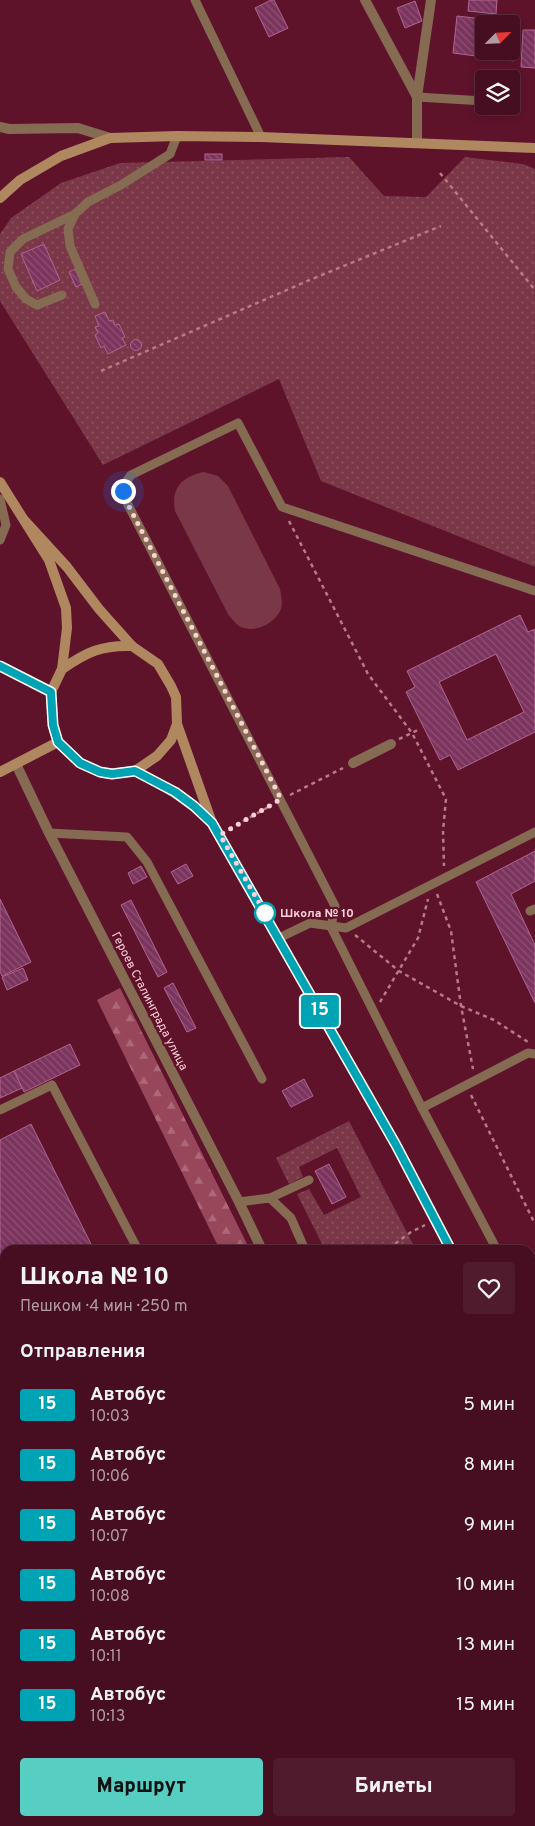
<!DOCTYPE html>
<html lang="ru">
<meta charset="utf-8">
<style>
:root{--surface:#460e20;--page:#501c2d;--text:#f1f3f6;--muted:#b09ca5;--line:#5e2e3e;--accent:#57cec2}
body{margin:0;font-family:Overpass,sans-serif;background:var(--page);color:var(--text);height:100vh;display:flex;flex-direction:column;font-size:19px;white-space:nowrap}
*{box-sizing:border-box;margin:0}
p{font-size:16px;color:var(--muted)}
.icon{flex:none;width:28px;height:28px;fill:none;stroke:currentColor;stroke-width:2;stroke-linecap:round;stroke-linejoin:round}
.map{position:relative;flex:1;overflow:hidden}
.drawer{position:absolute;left:0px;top:1245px;width:535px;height:581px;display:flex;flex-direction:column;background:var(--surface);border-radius:15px 15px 0 0;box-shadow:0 2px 8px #0003,0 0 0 1px var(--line)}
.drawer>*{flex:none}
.badge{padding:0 10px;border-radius:4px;font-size:18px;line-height:32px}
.needle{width:32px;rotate:66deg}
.fabs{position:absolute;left:475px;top:15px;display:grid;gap:10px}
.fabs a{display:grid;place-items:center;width:45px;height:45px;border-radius:5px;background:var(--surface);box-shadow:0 2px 8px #0003,0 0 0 1px var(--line);font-size:25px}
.you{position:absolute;width:25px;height:25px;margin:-12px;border:4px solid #fff;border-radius:50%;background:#1a73e8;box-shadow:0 0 0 8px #1a73e833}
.map>.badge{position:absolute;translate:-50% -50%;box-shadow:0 0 0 2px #fff}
h2{padding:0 20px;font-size:19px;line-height:45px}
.round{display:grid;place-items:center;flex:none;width:52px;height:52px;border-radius:5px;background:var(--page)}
.headline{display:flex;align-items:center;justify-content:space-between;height:85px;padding:0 20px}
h1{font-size:24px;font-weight:800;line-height:38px}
.button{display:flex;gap:10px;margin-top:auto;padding:10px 20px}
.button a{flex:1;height:58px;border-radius:5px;background:var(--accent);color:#111;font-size:20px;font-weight:800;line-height:58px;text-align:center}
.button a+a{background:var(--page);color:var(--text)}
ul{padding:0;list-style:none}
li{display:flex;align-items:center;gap:15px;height:60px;padding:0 20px}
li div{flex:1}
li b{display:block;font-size:19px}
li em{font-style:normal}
li .badge{min-width:55px;font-weight:700;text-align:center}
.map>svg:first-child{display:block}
.grass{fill:url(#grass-dots)}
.forest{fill:url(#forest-firs)}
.garden{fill:#793747}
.building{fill:url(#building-back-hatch);stroke:#b16690;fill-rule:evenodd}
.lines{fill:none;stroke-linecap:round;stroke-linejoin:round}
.path{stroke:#b67a89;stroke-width:2.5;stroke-dasharray:4 4;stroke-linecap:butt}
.lane{stroke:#846b52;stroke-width:9}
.street{stroke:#846b52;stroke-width:10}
.secondary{stroke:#b08860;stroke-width:10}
.rail{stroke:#c58c9a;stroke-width:4;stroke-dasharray:9 9;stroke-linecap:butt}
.line-casing{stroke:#fff;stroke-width:11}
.line{stroke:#00a3b4;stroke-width:8}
.walk{stroke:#ffd0d8;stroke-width:5;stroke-dasharray:0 9}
.stop-dot{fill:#fff;stroke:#00a3b4;stroke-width:2.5}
.labels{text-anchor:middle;stroke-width:4.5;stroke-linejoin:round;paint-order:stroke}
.stop-label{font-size:12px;font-weight:bold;fill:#ffd0d8;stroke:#5e132b;text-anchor:start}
.street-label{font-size:12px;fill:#ffd0d8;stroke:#5e132b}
</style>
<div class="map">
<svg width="535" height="1826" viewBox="0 0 535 1826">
<defs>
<pattern id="grass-dots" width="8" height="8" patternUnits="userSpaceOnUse" patternTransform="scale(1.25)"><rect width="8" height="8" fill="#793747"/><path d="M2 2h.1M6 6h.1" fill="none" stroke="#8d5361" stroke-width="1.8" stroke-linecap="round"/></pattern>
<pattern id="forest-firs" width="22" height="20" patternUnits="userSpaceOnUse" patternTransform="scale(1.25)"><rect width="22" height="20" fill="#98475b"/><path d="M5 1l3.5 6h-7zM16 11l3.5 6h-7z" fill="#ad6979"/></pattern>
<pattern id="building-back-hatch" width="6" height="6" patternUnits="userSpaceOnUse" patternTransform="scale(1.25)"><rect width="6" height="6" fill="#7b345e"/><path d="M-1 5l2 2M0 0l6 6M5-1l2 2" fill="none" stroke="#8f5074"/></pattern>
</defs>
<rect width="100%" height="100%" fill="#5e132b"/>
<g class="grass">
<polygon points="349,157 384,196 426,197 465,157 523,164 535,169 535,567 321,481 279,379 103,465 0,301 0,234 11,218 61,183 120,163"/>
<polygon points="349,1121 416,1250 325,1250 297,1194 309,1189 324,1215 361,1197 337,1148 299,1167 303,1177 289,1184 276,1158"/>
<polygon points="530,1469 535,1479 535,1633 530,1635"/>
</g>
<polygon class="forest" points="120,988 250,1250 220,1250 97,1000"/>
<path class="garden" d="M204 472 218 476 228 486 280 589C281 595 283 602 281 609 275 624 255 633 241 627 236 625 233 619 229 616L175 511C171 487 182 477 204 472Z"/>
<g class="building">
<polygon points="271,0 274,0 288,28 269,37 255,8"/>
<polygon points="469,0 497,0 496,14 468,11"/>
<polygon points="415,1 422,21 405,28 397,8"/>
<path d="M457 16 519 23 514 61 453 53ZM484 24H511V51H484Z"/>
<polygon points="523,30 535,30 535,68 521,67"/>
<rect x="205" y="154" width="17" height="6"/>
<polygon points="44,244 60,280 37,291 21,254"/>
<polygon points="75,269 82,284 76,287 69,272"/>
<polygon points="105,312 109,321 113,320 115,325 119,324 125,337 122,338 126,345 108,354 104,346 101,348 95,335 98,333 95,327 99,326 95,316"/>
<circle cx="136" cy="345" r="5.5"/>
<path d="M520 615 528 632 535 629V732L458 770 450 755 440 760 406 692 415 687 407 671ZM496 654 524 712 467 740 439 682Z"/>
<polygon points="535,851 535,881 511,894 535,945 535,1003 476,882"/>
<polygon points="186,864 193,876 178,884 171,872"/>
<polygon points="141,866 147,877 133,884 128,873"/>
<polygon points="0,899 31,962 2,976 0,971"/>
<polygon points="131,900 167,972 158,977 121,905"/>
<polygon points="23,968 28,980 7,990 2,977"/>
<polygon points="173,983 196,1028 187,1032 164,988"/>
<polygon points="70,1044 80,1065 24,1092 14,1071"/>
<polygon points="14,1071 22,1088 0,1098 0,1078"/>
<polygon points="304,1079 313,1096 291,1107 282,1091"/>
<polygon points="31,1124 94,1250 5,1250 5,1528 0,1518 0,1140"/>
<polygon points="329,1164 346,1197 332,1204 315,1171"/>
<polygon points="535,1683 535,1737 530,1727 530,1686"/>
<polygon points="2,1749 5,1755 5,1821 7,1821 0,1825 0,1750"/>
<polygon points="7,1821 39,1821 42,1826 0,1826"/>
<polygon points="78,1821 100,1821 91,1826 69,1826"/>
<polygon points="264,1821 401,1821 404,1826 255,1826"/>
</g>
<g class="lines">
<g class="path">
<polyline points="440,173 535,290"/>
<polyline points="101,371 312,279 441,226"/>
<polyline points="289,521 368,674 412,733 446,799 443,831 444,866"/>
<polyline points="399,739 420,729"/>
<polyline points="290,795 343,768"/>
<polyline points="229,829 272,805"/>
<polyline points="437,894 451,931 461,1006 473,1069"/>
<polyline points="355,935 399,971 461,1006 494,1020 528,1042"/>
<polyline points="380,1002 418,938 428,899"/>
<polyline points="471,1095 535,1224"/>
<polyline points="391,1250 392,1246 411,1232 425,1225"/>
<polyline points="530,1556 535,1559"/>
<polyline points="530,1637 535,1635"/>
</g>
<g class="lane">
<polyline points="195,0 261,137"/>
<polyline points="417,97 484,101"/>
<polyline points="62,295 37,305 26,299 16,287 8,269 10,252 23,239 75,214"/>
<polyline points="95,304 70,246 68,229 75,214 88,202 121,185 170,154 177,136"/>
<polyline points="0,499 6,525 0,540"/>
<polyline points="49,833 127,837 147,862 262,1079"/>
<polyline points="530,911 535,909"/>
<polyline points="279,938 310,923 346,928 535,832"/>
<polyline points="422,1108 528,1053 535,1054"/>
<polyline points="0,1110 52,1085 138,1250"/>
<polyline points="270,1198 309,1180"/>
<polyline points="239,1202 270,1198 291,1218 305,1250"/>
<polyline points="497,1250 422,1108 331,927 335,906 124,497 123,486 131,475 238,423 282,507 535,591"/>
<polyline points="530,1284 535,1281"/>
<polyline points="530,1312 535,1321"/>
<polyline points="0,1680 5,1690"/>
<polyline points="530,1749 535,1759"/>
<polyline points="54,1821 56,1826"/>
<polyline points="439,1821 441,1826"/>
<polyline points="114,1826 124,1821"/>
<polyline points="231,1826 240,1821"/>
</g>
<g class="street">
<polyline points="365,0 417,97"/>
<polyline points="0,127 9,129 78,128 110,138"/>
<polyline points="417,143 417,97 431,0"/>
<polyline points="353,763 391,744"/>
<polyline points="16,764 49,833 239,1202 262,1250"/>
<polyline points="530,1790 535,1800"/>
</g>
<g class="secondary">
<polyline points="0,198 20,180 61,156 110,138 177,136 261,137 535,148"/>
<polyline points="0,482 49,560 66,608 67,628 62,669 51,692 53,725 58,742 80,763 100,772 112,774 135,771 157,756 171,740 177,724 176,697 171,686 158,664 132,646 99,609 67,567 24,520"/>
<polyline points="0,666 51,692"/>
<path d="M62 669C87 652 101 645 132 646"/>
<polyline points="177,724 212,823 396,1145 451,1250"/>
<path d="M135 771C163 785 188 799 210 821"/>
<polyline points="0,772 58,742"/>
<polyline points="530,1404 535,1414"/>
</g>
<g class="rail">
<polyline points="0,1559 5,1568"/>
<polyline points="0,1592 5,1605"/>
<polyline points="0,1632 5,1639"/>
<polyline points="0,1653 5,1662"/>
<polyline points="111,1821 113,1826"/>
<polyline points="125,1821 127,1826"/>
<polyline points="93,1825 93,1826"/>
</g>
</g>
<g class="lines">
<g class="line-casing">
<polyline id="line" points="0,666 51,692 53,725 58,742 80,763 100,772 112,774 135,771 175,792 194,806 212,823 396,1145 451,1250"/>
</g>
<use href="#line" class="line"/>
<polyline class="walk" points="123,491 124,497 281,799 220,835 265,913"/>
</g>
<circle class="stop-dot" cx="265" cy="913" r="10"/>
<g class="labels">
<g class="stop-label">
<text x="280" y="917">Школа № 10</text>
</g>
<g class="street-label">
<text transform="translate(150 1001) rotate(63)" y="4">Героев Сталинграда улица</text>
</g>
</g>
</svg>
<div class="fabs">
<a><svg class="needle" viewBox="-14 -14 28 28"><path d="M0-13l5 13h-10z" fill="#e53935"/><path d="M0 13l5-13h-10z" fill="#b09ca5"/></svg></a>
<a><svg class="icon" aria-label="layers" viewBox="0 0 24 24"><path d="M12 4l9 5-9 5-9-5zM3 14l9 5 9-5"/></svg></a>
</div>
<div class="you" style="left:123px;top:491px"></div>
<b class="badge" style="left:320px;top:1011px;background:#00a3b4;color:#fff">15</b>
<section class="drawer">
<div class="headline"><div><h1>Школа № 10</h1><p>Пешком · 4 мин · 250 m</p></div><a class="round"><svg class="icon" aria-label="heart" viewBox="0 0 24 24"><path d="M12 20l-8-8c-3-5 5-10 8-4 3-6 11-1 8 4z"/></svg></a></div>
<h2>Отправления</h2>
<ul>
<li><span class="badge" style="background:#00a3b4;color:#fff">15</span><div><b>Автобус</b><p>10:03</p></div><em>5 мин</em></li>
<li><span class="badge" style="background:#00a3b4;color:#fff">15</span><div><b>Автобус</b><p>10:06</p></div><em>8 мин</em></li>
<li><span class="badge" style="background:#00a3b4;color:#fff">15</span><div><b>Автобус</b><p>10:07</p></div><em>9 мин</em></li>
<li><span class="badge" style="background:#00a3b4;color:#fff">15</span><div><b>Автобус</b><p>10:08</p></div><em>10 мин</em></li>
<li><span class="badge" style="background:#00a3b4;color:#fff">15</span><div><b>Автобус</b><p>10:11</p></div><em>13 мин</em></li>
<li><span class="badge" style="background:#00a3b4;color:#fff">15</span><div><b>Автобус</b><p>10:13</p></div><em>15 мин</em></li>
</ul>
<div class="button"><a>Маршрут</a><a>Билеты</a></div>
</section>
</div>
